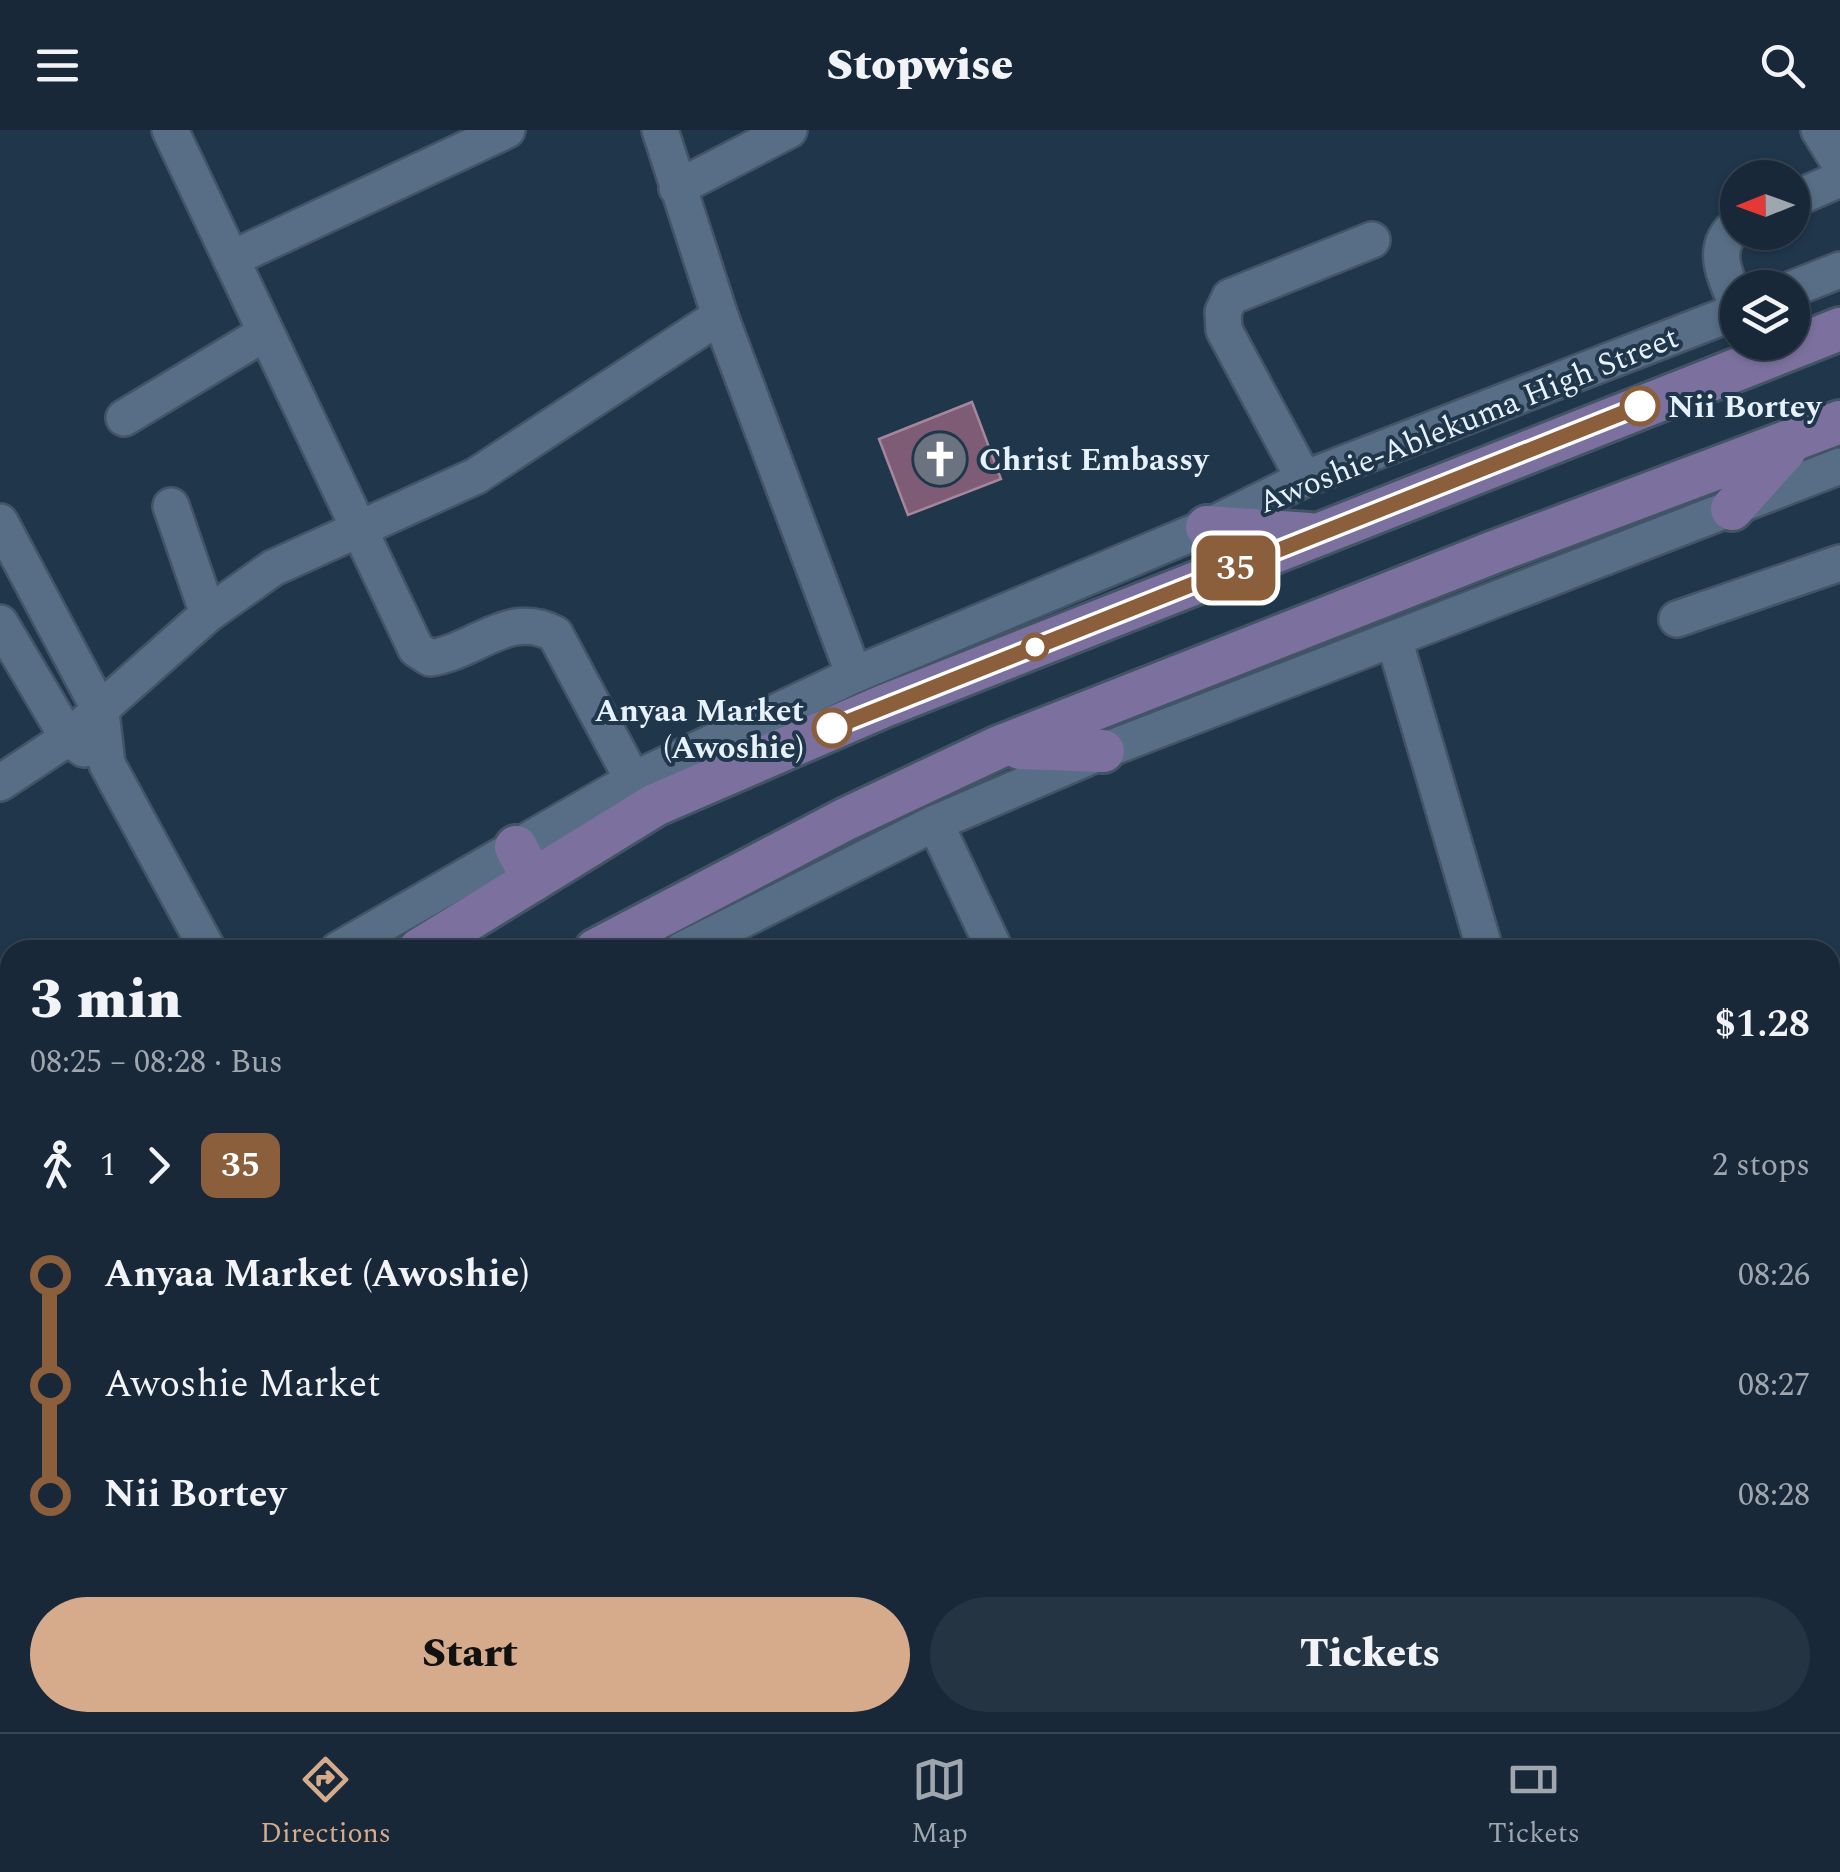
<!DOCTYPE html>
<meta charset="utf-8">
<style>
:root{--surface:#182838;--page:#253443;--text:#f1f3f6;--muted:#9fa6ae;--line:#364453;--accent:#d6ab8b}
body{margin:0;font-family:Spectral,serif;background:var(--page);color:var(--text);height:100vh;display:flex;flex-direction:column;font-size:38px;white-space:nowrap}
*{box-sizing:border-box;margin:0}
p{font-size:32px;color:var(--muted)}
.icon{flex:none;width:55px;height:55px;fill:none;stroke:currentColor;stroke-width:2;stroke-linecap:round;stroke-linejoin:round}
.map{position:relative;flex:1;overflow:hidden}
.side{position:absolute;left:0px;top:810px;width:1840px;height:792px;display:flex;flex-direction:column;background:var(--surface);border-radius:30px 30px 0 0;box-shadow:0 2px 8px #0004,0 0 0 2px var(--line)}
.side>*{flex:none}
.badge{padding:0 20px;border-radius:15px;font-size:35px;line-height:65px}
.needle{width:65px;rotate:269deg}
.controls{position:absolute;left:1720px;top:30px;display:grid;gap:20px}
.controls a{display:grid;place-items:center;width:90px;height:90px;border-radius:50%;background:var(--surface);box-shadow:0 2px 8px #0004,0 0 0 2px var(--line);font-size:50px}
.map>.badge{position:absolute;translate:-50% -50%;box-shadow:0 0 0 5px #fff}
.legs{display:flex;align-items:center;gap:15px;height:110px;padding:0 30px;font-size:32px}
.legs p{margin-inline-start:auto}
.summary{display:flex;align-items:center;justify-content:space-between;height:170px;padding:0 30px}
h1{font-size:55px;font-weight:800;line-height:75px}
.primary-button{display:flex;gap:20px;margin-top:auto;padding:20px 30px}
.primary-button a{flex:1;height:115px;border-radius:60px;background:var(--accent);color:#111;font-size:40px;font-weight:800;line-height:115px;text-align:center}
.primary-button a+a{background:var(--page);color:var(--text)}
ul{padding:0 30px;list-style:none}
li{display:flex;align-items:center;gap:35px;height:110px;font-size:38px}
li i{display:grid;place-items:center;width:15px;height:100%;margin:0 12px;background:currentColor}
li i::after{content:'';width:25px;height:25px;margin:-12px;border:8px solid;border-radius:50%;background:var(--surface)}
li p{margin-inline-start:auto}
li:first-child i{background:linear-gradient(#0000 50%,currentColor 0)}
li:last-child i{background:linear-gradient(currentColor 50%,#0000 0)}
header{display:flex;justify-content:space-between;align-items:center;height:130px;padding:0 30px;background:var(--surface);font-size:45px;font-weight:800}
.menu{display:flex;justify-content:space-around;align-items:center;height:140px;border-top:2px solid var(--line);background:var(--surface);font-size:28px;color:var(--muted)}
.menu a{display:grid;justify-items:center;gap:5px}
.menu .selected{color:var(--accent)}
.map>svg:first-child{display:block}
.building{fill:#7f5c76;stroke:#a4879c;stroke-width:2.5}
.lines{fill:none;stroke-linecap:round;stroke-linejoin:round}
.minor-casing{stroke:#425466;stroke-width:40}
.major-casing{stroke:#425466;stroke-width:48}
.minor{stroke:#576e86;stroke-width:35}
.major{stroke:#7c719e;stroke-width:42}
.line-1-casing{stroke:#fff;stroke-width:22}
.line-1{stroke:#8b5e3c;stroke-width:15}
.stop-1-dot{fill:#fff;stroke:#8b5e3c;stroke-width:5}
.labels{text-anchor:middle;stroke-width:8;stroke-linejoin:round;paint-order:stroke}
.stop-label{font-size:32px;font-weight:bold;fill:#e6f1fc;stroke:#20364b;text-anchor:start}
.street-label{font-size:32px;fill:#e6f1fc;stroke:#20364b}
.poi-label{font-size:32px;font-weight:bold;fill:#e6f1fc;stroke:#20364b;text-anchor:start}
</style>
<header><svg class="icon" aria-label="menu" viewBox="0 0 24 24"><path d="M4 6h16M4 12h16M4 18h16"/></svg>Stopwise<svg class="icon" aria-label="search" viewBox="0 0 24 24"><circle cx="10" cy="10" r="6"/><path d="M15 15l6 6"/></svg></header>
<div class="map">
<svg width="1840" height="1602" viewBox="0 0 1840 1602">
<rect width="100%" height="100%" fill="#20364b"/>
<polygon class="building" points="972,272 1001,349 908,385 879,309"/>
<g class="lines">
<g class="minor-casing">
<g id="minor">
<path d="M170 0 416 519 430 528C477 521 509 479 555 504L633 650"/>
<polyline points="660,0 720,186 854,545"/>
<polyline points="1819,0 1840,34"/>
<polyline points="677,58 789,0"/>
<polyline points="1792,70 1840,49"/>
<path d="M1738 94C1708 118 1726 147 1738 177"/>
<polyline points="231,129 507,0"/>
<polyline points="1792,159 1840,140"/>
<polyline points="124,288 265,203"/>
<polyline points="1304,349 1224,200 1223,182 1230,167 1372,110"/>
<polyline points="171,376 208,484"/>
<polyline points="0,392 101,582 107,634 208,820"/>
<polyline points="1677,489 1840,433"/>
<polyline points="0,493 68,608 84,619"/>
<polyline points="1394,509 1485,820"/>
<polyline points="0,653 68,608 208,484 273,438 476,346 720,186"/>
<polyline points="935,693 995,820"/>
<polyline points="338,820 633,650 854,545 1207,397 1304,349 1738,181"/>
<polyline points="682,820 935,693 1103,621 1840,336"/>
<polyline points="1830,902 1840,899"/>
<polyline points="0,928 10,939"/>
<polyline points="0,1048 10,1041"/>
<polyline points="0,1266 10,1259"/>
<polyline points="760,1592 763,1602"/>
<polyline points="1356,1592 1361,1602"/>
<polyline points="1779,1592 1783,1602"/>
<polyline points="1702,1602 1719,1592"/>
</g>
</g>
<g class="major-casing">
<g id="major">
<polyline points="1732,379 1785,320"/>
<polyline points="1207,397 1309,404"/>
<polyline points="1020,618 1103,621"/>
<polyline points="516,717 533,750"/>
<polyline points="419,820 655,675 884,576 1840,199"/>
<polyline points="596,820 846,689 999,617 1494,422 1840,292"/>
<polyline points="0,1105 10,1098"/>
<polyline points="0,1211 10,1204"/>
</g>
</g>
<use href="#minor" class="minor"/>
<use href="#major" class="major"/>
</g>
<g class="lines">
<g class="line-1-casing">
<polyline id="line-1" points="832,598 1640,276"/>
</g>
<use href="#line-1" class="line-1"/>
</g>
<defs>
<g id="church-disc" transform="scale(2.875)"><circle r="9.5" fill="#6b7280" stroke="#20364b"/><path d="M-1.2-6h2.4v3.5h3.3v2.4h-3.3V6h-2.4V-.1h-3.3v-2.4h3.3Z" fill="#fff"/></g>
</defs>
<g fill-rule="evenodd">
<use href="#church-disc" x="940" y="329"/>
</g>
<g class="stop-1-dot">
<circle cx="1640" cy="276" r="18"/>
<circle cx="1035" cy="517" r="12"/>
<circle cx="832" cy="598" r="18"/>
</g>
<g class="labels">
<g class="stop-label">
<text x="1668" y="287">Nii Bortey</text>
<text x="804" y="591" text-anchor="end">Anyaa Market<tspan x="804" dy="37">(Awoshie)</tspan></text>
</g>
<g class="street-label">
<text transform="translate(1468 289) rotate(-22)" y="11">Awoshie-Ablekuma High Street</text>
</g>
<g class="poi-label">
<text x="979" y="340">Christ Embassy</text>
</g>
</g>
</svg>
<div class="controls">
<a><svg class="needle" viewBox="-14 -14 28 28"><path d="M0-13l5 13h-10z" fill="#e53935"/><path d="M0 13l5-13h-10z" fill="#9fa6ae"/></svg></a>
<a><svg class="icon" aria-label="layers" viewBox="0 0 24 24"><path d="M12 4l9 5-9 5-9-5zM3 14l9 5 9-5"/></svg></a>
</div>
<b class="badge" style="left:1236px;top:438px;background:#8b5e3c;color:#fff">35</b>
<section class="side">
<div class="summary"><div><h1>3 min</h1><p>08:25 – 08:28 · Bus</p></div><b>$1.28</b></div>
<div class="legs"><svg class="icon" aria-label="walk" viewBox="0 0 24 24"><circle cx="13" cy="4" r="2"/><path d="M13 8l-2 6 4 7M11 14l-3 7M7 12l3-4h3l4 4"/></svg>1<svg class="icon" aria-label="forward" viewBox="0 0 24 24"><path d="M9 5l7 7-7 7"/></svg><b class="badge" style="background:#8b5e3c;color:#fff">35</b><p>2 stops</p></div>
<ul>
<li><i style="color:#8b5e3c"></i><b>Anyaa Market (Awoshie)</b><p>08:26</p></li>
<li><i style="color:#8b5e3c"></i><span>Awoshie Market</span><p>08:27</p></li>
<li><i style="color:#8b5e3c"></i><b>Nii Bortey</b><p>08:28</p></li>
</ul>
<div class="primary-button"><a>Start</a><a>Tickets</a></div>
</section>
</div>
<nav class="menu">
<a class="selected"><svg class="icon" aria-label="directions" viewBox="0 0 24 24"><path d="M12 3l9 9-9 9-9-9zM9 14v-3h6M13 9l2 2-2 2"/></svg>Directions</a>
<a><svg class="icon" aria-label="map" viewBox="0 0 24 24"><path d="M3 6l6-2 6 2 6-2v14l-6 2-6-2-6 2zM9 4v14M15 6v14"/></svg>Map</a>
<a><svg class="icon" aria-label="tickets" viewBox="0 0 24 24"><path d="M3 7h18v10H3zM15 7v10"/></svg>Tickets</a>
</nav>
